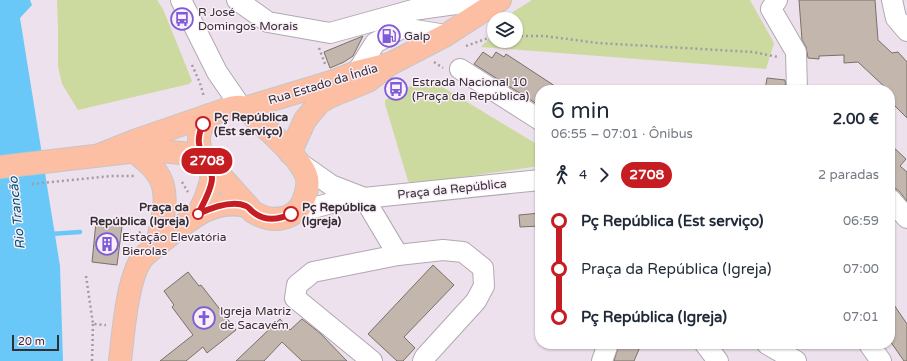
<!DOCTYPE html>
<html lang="pt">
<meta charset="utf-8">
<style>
:root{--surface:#fff;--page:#f2f2f3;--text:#1f2937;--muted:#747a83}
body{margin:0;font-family:"Varela Round",sans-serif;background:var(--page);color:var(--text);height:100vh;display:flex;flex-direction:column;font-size:15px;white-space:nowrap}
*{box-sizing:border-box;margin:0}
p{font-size:13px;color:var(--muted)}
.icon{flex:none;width:22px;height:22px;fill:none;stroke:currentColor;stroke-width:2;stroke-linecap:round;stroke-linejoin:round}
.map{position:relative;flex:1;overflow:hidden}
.sheet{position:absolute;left:535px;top:85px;width:360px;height:264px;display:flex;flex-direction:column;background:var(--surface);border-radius:16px;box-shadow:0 1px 3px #0004}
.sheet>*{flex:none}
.badge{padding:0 8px;border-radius:13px;font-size:14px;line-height:26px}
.controls{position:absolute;left:487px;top:12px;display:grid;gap:8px}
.controls a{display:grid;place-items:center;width:36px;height:36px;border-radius:50%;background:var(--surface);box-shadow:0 1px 3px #0004;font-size:20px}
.scale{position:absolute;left:12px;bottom:10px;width:47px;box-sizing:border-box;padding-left:4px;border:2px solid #332f33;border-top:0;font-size:11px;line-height:14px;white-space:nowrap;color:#332f33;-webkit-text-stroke:3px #faeef9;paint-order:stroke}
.map>.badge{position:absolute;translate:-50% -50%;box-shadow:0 0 0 2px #fff}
.legs{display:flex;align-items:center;gap:6px;height:44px;padding:0 16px;font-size:13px}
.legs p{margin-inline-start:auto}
.headline{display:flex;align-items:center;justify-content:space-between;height:68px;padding:0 16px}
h1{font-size:22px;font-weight:600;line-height:30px}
ul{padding:0 16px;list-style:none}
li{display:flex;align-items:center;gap:14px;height:48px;font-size:15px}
li i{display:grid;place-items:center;width:6px;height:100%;margin:0 5px;background:currentColor}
li i::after{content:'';width:10px;height:10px;margin:-5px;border:3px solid;border-radius:50%;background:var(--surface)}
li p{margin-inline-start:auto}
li:first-child i{background:linear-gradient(#0000 50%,currentColor 0)}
li:last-child i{background:linear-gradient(currentColor 50%,#0000 0)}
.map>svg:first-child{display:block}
.green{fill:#cdda9f}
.water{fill:#6ac8f9}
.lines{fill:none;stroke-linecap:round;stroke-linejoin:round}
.stream{stroke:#6ac8f9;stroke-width:4.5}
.building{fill:#c2b6ad;stroke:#7b7168}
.minor-casing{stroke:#b2a8b2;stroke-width:22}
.major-casing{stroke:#c6c5c6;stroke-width:24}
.path{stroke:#a39ba3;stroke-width:2.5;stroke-dasharray:2 3;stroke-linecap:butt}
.minor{stroke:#fff;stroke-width:20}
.major{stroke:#fdbfa4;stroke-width:22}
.line-1-casing{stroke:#fff;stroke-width:9}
.line-1{stroke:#c61d23;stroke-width:6}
.stop-1-dot{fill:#fff;stroke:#c61d23;stroke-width:2}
.labels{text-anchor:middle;stroke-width:3;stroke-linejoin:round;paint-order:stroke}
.poi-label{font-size:12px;fill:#332f33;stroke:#faeef9;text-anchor:start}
.street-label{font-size:12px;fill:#332f33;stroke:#faeef9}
.stop-label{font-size:12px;font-weight:bold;fill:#332f33;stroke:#faeef9;text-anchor:start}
.water-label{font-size:13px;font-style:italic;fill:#025373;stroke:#faeef9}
</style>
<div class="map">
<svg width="907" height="361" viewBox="0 0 907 361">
<rect width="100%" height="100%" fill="#ece1ec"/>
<g class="green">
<polygon points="57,0 157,0 163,9 192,81 189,84 78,110 62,84 58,66 58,27"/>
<polygon points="532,0 750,0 774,43 766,69 481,47 494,33 494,41 516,41 516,19 507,19 513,12"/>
<polygon points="424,79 429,79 540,146 540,166 412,184 408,181 385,104 385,100"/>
</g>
<polygon class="water" points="0,0 30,0 32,5 20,18 60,266 63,361 0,361"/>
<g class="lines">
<polyline class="stream" points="50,234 80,232"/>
</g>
<g class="building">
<polygon points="799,0 875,0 878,40 892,53 898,52 907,62 907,118 890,101 890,90 888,90 858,62 844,63 844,55 819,56 819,59 808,58 806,47 802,40"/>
<polygon points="363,36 353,56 344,62 330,68 324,52"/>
<polygon points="483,52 492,58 496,52 504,57 506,54 561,90 540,90 540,106 474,64"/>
<polygon points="767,78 785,80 786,90 765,90"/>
<polygon points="890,144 906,159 900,166 907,172 907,201 899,191 890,185"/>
<polygon points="540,213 540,226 520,227 519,215"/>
<polygon points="96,222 122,226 117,265 92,262"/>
<polygon points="433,265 454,285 404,337 415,348 403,361 397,361 368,334"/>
<polygon points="188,272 199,286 201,285 236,330 207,353 203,347 186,361 160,361 193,335 172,307 174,305 164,291"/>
<polygon points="890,299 907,324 907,361 904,361 890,341"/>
<polygon points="280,319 290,330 302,319 320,333 347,361 302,361 282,342 264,361 236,361"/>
<polygon points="619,344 632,344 640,347 634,361 614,361"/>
</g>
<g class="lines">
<g class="minor-casing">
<g id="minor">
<polyline points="181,0 217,72 241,107"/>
<polyline points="237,0 268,22 330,33 413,10 484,0"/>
<polyline points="777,0 771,9 796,52 797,90"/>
<polyline points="892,0 896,18 907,31"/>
<polyline points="460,69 540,120"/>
<polyline points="357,72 375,43 402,28 446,35"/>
<polyline points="301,164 331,185 362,197"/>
<polyline points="364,198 398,255"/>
<polyline points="890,199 907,218"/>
<polyline points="291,214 335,202 364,198 540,180"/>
<polyline points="705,344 718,361"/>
<polyline points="767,344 796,361"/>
<polyline points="869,344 881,361"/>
<polyline points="372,361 295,298 297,285 313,272 398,255 443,250 463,252 483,268 484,286 476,301 425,357 423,361"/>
<polyline points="602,361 608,344"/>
</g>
</g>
<g class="major-casing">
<g id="major">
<path d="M210 115C199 128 196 138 202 155L253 212C265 219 278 222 291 215 298 211 303 204 305 196 307 189 309 182 306 175 298 154 261 125 245 108"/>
<path d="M134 151C142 158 151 164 157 173 172 194 161 222 157 245"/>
<polyline points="290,153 305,120 319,103 329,97 368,81 390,64 446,35 500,0"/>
<path d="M102 154 137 140 224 110C230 108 238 105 245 108L331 82 357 72 390 64"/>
<polyline points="0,167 129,152 160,151 202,155"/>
<polyline points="198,214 206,197 212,178 207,161"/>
<path d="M120 361C123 335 127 281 141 260 146 253 157 246 164 240 189 220 212 198 247 206"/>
</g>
</g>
<g class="path">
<polyline points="516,36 544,36 598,43 753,52 778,57"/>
<polyline points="466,46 494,36"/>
<polyline points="319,48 325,64"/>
<polyline points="434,62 443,68"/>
<polyline points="192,65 200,83 204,97"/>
<polyline points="182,182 188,192"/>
<polyline points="32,184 111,176 135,176"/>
<polyline points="132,240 141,231"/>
<polyline points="86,276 93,324 106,325"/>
<polyline points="92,361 93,324"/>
</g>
<use href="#minor" class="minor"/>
<use href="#major" class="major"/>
</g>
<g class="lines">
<g class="line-1-casing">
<path id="line-1" d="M203 124C193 146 203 151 209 169 210 172 212 176 212 178 212 189 203 204 198 214 211 208 232 200 246 206 249 207 250 210 253 212 264 221 278 220 291 214"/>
</g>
<use href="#line-1" class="line-1"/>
</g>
<defs>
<g id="bus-ring" transform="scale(1.15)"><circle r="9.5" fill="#faeef9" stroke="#7c5cd7" stroke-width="1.5"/><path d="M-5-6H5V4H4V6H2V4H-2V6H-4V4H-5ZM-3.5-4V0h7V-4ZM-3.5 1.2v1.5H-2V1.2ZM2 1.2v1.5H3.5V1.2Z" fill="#7c5cd7"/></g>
<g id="fuel-ring" transform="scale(1.15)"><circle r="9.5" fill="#faeef9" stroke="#7c5cd7" stroke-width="1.5"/><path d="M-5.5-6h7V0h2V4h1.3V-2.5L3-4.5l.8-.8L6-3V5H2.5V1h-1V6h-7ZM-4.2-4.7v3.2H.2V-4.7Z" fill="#7c5cd7"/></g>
<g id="building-ring" transform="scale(1.15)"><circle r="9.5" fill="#faeef9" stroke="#7c5cd7" stroke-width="1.5"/><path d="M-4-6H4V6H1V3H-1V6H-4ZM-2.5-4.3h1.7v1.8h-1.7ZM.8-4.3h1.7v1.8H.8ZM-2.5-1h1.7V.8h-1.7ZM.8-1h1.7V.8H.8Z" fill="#7c5cd7"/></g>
<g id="church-ring" transform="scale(1.15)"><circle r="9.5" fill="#faeef9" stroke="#7c5cd7" stroke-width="1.5"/><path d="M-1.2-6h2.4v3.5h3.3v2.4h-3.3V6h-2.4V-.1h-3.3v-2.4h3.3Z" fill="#7c5cd7"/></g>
</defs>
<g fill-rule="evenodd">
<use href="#bus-ring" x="182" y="19"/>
<use href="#fuel-ring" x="389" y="36"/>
<use href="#bus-ring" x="396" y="89"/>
<use href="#building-ring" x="107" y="244"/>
<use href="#church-ring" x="204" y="318"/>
</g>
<g class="stop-1-dot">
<circle cx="203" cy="124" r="7"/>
<circle cx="198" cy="214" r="5"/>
<circle cx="291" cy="214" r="7"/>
</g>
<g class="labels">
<g class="poi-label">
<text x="198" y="16">R José<tspan x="198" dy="14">Domingos Morais</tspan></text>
<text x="404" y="40">Galp</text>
<text x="412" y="86">Estrada Nacional 10<tspan x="412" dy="14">(Praça da República)</tspan></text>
<text x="122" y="241">Estação Elevatória<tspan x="122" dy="14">Bierolas</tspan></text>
<text x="220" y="315">Igreja Matriz<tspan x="220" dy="14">de Sacavém</tspan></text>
</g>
<g class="street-label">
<text transform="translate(323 84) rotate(-17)" y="4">Rua Estado da Índia</text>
<text transform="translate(452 189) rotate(-6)" y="4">Praça da República</text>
</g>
<g class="stop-label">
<text x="214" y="121">Pç República<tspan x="214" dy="14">(Est serviço)</tspan></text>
<text x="189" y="211" text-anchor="end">Praça da<tspan x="189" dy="14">República (Igreja)</tspan></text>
<text x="302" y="211">Pç República<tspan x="302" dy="14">(Igreja)</tspan></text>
</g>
<g class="water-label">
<text transform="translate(16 213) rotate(-96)" y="5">Rio Trancão</text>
</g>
</g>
</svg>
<div class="controls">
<a><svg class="icon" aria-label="layers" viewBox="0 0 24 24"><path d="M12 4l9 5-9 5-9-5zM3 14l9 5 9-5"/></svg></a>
</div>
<div class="scale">20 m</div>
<b class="badge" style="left:207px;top:161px;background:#c61d23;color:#fff">2708</b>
<section class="sheet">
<div class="headline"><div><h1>6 min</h1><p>06:55 – 07:01 · Ônibus</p></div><b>2.00 €</b></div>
<div class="legs"><svg class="icon" aria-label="walk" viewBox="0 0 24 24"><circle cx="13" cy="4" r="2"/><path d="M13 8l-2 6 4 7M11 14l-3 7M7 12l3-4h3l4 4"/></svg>4<svg class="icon" aria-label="forward" viewBox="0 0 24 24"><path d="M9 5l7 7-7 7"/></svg><b class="badge" style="background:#c61d23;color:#fff">2708</b><p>2 paradas</p></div>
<ul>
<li><i style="color:#c61d23"></i><b>Pç República (Est serviço)</b><p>06:59</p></li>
<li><i style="color:#c61d23"></i><span>Praça da República (Igreja)</span><p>07:00</p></li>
<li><i style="color:#c61d23"></i><b>Pç República (Igreja)</b><p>07:01</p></li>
</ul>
</section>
</div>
